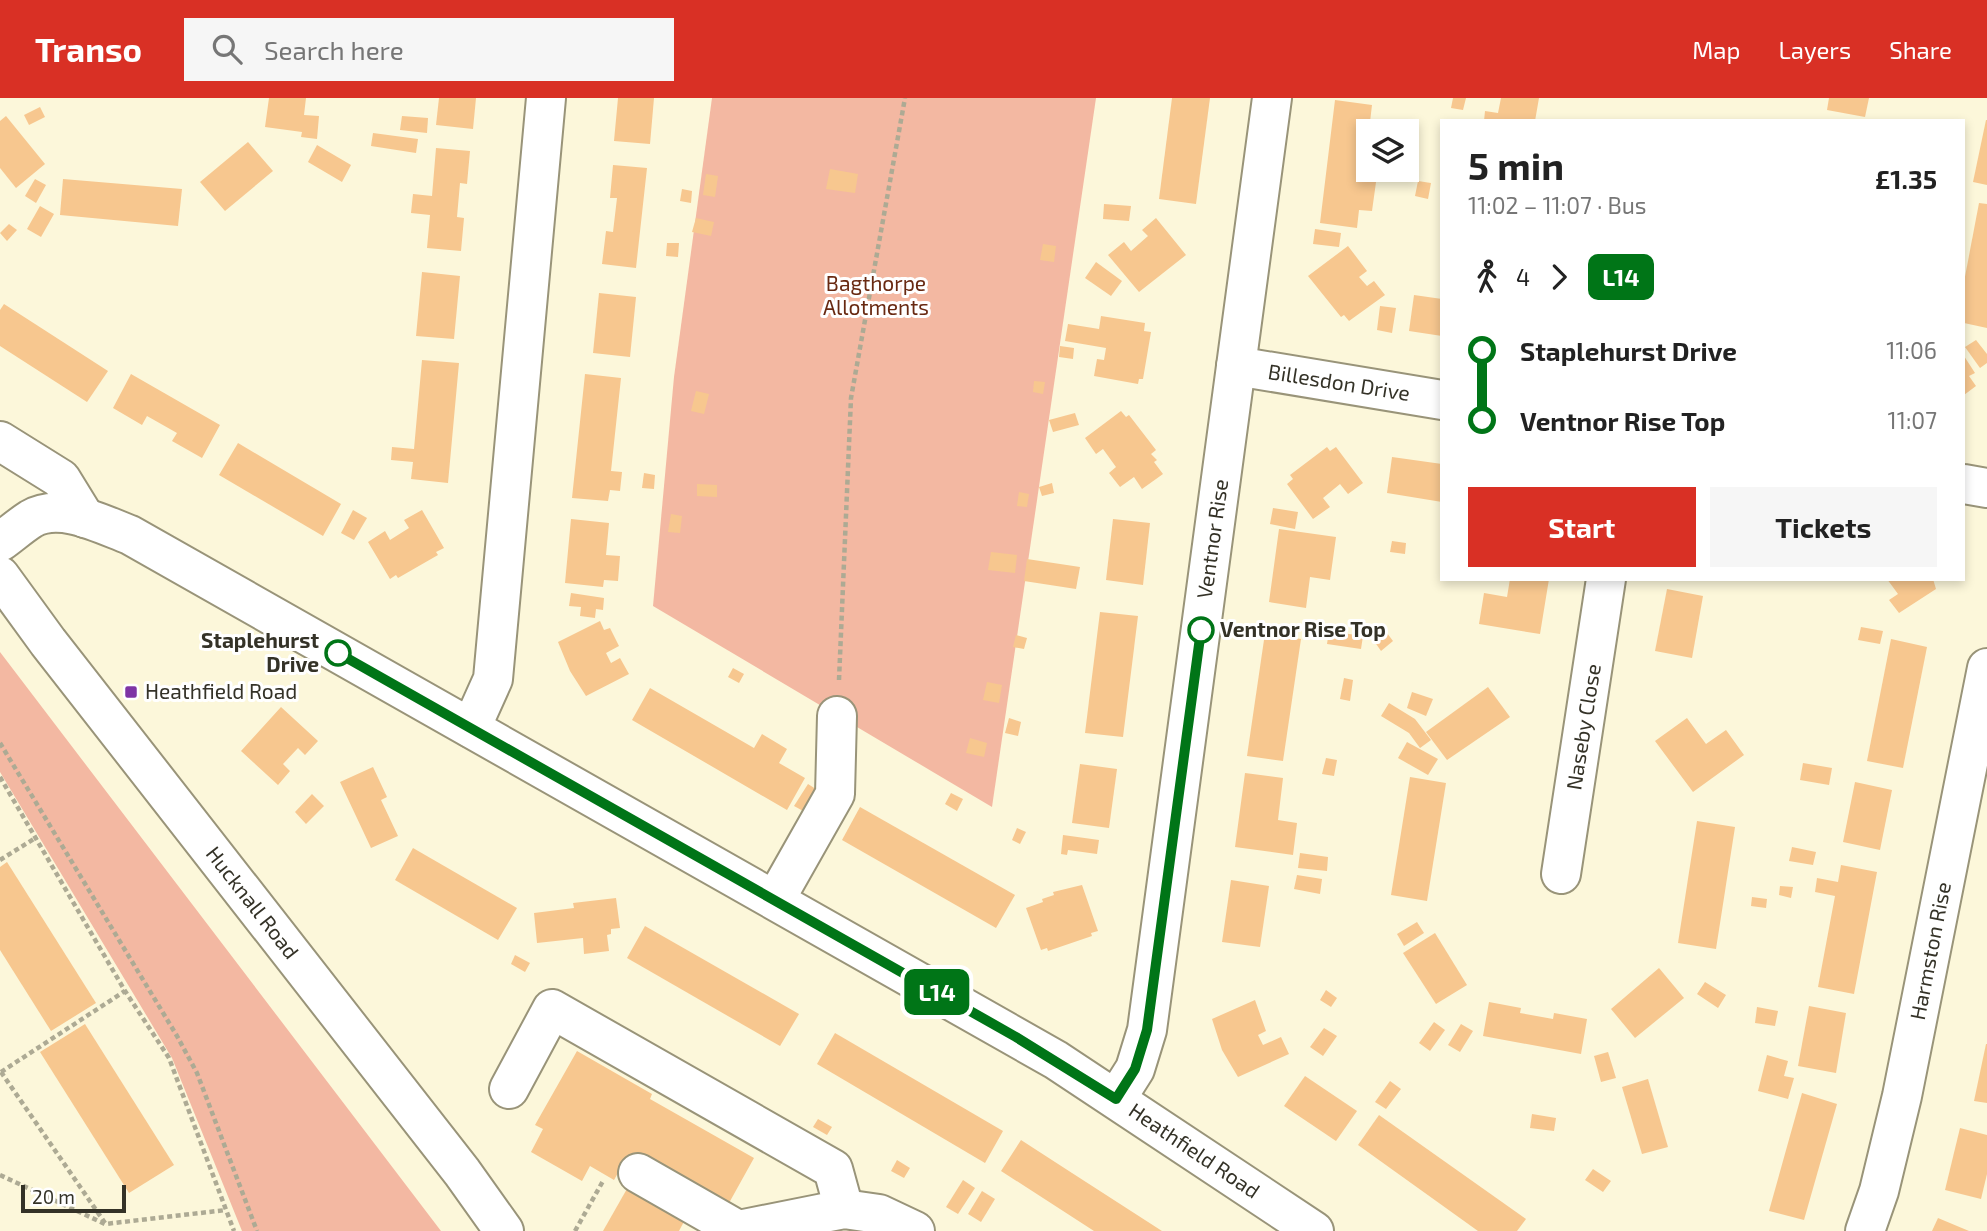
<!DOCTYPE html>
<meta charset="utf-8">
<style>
:root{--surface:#fff;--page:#f6f6f6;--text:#222;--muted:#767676;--accent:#d93025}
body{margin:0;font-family:"Exo 2",sans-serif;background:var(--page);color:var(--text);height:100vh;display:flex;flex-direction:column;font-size:26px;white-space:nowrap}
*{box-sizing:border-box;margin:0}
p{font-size:23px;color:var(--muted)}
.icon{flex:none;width:38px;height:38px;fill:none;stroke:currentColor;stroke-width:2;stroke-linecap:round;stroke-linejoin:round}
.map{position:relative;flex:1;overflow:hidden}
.details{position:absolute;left:1440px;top:21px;width:525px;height:462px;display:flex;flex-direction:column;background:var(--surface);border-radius:0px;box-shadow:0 4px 10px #0003}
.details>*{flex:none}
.badge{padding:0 14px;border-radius:10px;font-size:24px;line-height:46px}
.buttons{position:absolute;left:1356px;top:21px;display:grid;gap:14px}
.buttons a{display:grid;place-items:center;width:63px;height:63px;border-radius:0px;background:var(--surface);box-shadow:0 4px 10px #0003;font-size:35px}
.scale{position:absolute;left:21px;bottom:18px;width:105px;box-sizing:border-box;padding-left:7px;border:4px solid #343227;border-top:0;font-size:19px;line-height:24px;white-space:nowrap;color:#343227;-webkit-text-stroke:5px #fff;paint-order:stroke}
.map>.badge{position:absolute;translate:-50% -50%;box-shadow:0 0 0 4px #fff}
.legs{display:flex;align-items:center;gap:10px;height:77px;padding:0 28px;font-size:23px}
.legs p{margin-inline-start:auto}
.summary{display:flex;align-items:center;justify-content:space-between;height:119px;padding:0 28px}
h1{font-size:38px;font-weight:700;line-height:52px}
.cta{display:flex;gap:14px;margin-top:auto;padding:14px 28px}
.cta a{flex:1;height:80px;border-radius:0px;background:var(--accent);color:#fff;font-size:28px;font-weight:700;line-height:80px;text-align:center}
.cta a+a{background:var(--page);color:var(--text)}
ul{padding:0 28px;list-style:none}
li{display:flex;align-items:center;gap:24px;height:70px;font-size:26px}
li i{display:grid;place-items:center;width:10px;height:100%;margin:0 9px;background:currentColor}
li i::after{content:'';width:18px;height:18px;margin:-9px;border:5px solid;border-radius:50%;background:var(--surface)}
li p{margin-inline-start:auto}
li:first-child i{background:linear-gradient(#0000 50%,currentColor 0)}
li:last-child i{background:linear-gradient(currentColor 50%,#0000 0)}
header{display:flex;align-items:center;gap:42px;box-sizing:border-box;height:98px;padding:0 35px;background:var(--accent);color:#fff}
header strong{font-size:33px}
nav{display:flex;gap:38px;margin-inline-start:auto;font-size:24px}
.search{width:490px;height:63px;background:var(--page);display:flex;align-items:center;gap:18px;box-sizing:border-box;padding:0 24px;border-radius:0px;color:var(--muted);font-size:26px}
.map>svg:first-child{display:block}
.green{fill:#f3b8a2}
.building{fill:#f7c78f}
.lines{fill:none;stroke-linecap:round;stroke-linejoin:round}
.minor-casing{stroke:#999479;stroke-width:42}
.major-casing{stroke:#999479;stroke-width:42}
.path{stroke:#adaa94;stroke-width:4.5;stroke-dasharray:5 3.5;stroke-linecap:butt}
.minor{stroke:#fff;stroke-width:38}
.major{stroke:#fff;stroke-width:38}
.line-1-casing{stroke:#fff;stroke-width:16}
.line-1{stroke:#007517;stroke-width:10}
.stop-1-dot{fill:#fff;stroke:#007517;stroke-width:3.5}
.poi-dot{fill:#7e34a5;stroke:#fff;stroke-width:2.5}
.labels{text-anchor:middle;stroke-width:6;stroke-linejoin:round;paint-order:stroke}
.park-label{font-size:21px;fill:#682911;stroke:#fff}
.street-label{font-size:21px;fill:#343227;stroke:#fff}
.stop-label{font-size:21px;font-weight:bold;fill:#343227;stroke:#fff;text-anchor:start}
.poi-label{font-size:21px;fill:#343227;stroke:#fff;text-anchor:start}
</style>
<header>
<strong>Transo</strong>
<div class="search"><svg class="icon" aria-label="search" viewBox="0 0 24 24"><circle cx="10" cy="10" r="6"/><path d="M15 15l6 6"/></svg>Search here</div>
<nav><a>Map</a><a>Layers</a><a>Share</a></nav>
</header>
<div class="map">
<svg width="1987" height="1133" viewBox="0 0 1987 1133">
<rect width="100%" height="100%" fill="#fcf7da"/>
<g class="green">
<polygon points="712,0 1096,0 992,709 653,508 674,279"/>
<polygon points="0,554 441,1133 242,1133 172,960 0,674"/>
</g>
<g class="building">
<polygon points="269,0 306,0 304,17 319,18 317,41 301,39 302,34 265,29"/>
<polygon points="439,0 476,0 473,31 436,27"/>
<polygon points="618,0 654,0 650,46 614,43"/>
<polygon points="1172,0 1210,0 1196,106 1159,101"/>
<polygon points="1453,0 1466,0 1463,12 1451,10"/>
<polygon points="1501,0 1539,0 1535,23 1484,23 1485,13 1498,15"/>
<polygon points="1829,0 1869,0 1865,19 1827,12"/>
<polygon points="1335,2 1372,7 1370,24 1390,27 1389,33 1368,33 1368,69 1364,68 1364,75 1377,77 1372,113 1359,112 1357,130 1320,125"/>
<polygon points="40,9 45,19 29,27 24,17"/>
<polygon points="6,18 45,66 16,90 0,70 0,23"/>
<polygon points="402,18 428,20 427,35 400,32"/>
<polygon points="1986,22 1987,22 1987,87 1973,84"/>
<polygon points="373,35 418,41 416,55 371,48"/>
<polygon points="248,44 273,73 225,113 200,84"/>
<polygon points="317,47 351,67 342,84 308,64"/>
<polygon points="436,50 470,53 467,86 460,85 457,119 464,120 461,153 427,150 430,117 411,115 413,96 432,98"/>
<polygon points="613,67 647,70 636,170 602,166 606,133 613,134 617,100 610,100"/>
<polygon points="830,71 858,76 855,95 826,91"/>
<polygon points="706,76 718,78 715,99 703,97"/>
<polygon points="35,81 46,87 36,105 25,98"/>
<polygon points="63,81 182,91 178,128 60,117"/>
<polygon points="1418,83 1431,85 1428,101 1415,98"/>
<polygon points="682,91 692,93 691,105 680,103"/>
<polygon points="1979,105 1987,106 1987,230 1964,225 1964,184"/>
<polygon points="1104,106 1131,108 1129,123 1103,121"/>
<polygon points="40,108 54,116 41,139 27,131"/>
<polygon points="696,120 714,124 711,138 692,134"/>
<polygon points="1156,120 1186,157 1139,194 1108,157 1124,144 1131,153 1148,138 1142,132"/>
<polygon points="9,126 17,132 7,143 0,135"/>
<polygon points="1315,131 1341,135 1339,149 1313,146"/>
<polygon points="667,145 679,145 678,159 666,158"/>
<polygon points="1043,146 1056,148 1054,164 1040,162"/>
<polygon points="1348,148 1367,173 1359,179 1367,188 1374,183 1385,197 1349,223 1344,217 1341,219 1308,178"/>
<polygon points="1096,164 1122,183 1111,198 1085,180"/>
<polygon points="422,174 460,178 454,241 416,238"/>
<polygon points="599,195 636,199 630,259 593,255"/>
<polygon points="1414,197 1442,201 1442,238 1409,233"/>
<polygon points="4,206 108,273 87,304 0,248 0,212"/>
<polygon points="1380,208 1396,210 1392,235 1377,232"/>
<polygon points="1101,218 1145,225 1144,233 1151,234 1143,281 1139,281 1138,286 1094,278 1097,261 1104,262 1106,250 1065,243 1068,226 1099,231"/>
<polygon points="1976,242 1987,256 1987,265 1980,270 1965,249"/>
<polygon points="1060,248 1074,250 1073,261 1059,259"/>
<polygon points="1964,258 1975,275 1969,278 1976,288 1964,297"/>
<polygon points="422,262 459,265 448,385 411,381 413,364 391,362 392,349 414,351"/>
<polygon points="131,276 220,327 202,360 172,343 177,335 147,318 142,327 113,310"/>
<polygon points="585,276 621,280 611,373 622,374 620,393 610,392 608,403 572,400"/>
<polygon points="1034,283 1045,284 1043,296 1033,294"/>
<polygon points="696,293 709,296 704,316 691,313"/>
<polygon points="1121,313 1126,319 1129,317 1156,352 1151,356 1157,362 1154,364 1163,376 1142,391 1134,379 1120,389 1109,375 1116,369 1103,351 1096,356 1085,340"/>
<polygon points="1075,315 1079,327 1053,334 1049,322"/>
<polygon points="238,345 341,406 323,438 219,377"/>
<polygon points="1327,349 1330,353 1336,349 1363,385 1348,396 1340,386 1323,400 1330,409 1313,421 1287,386 1293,381 1290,377"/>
<polygon points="1392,359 1442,366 1442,404 1387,395"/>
<polygon points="644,375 655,377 654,391 642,390"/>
<polygon points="1052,385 1054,395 1042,398 1039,389"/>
<polygon points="697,386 717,387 717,399 697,398"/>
<polygon points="1019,394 1029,396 1027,409 1017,408"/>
<polygon points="1273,410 1298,414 1295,431 1270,426"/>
<polygon points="353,412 367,420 354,442 341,435"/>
<polygon points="422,412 444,450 436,454 438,457 398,480 396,477 390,481 368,444 385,433 390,442 409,430 404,422"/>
<polygon points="671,416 682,418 680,435 668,434"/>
<polygon points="571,421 609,425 606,457 620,458 618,483 604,482 603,489 565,485"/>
<polygon points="1113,421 1150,425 1143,487 1106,482"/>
<polygon points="1279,431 1336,439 1330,482 1310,479 1306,510 1269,504"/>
<polygon points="1392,443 1406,445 1405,456 1390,454"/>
<polygon points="991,454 1017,457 1015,475 988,472"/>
<polygon points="1027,461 1080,469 1076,491 1024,483"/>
<polygon points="1510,481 1549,481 1540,536 1479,526 1484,495 1507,499"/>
<polygon points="1887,481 1933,481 1936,491 1899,515 1889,502 1898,496"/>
<polygon points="1667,491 1703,498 1692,560 1655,553"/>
<polygon points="571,495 604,500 603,512 596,511 595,520 580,518 581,509 569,508"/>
<polygon points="1100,514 1138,518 1123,639 1085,635"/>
<polygon points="600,523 604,532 610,530 619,548 606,555 611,565 620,560 629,576 586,598 570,573 558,544"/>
<polygon points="1861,529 1883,533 1880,546 1858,542"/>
<polygon points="1384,531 1393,543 1381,553 1372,540"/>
<polygon points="1329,533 1363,538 1361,551 1327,546"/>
<polygon points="1265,535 1301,541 1283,663 1247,658"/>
<polygon points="1016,537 1027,540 1024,551 1013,549"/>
<polygon points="1891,541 1927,549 1903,670 1867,663"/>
<polygon points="733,570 744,576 739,585 728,579"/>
<polygon points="1344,580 1353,582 1350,603 1340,601"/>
<polygon points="987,584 1002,587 999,605 983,602"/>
<polygon points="1488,589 1510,619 1447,662 1426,634"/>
<polygon points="650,590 754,650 762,636 787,651 779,665 805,680 787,712 632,622"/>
<polygon points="1412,594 1433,601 1426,618 1407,610"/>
<polygon points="1389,605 1415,621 1431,642 1420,650 1409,635 1381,618"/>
<polygon points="281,609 318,643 305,657 298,650 283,666 290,673 278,687 241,653"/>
<polygon points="1009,620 1021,624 1018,638 1005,635"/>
<polygon points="1687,620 1706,646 1726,632 1744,657 1693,694 1655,643"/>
<polygon points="970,640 987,645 984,659 966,655"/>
<polygon points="1407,644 1438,661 1428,677 1398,660"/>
<polygon points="1326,660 1337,662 1334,678 1322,676"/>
<polygon points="1803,665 1832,670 1829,687 1800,682"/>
<polygon points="1080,666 1117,671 1109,730 1072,725"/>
<polygon points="373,669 387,699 381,702 398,738 371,750 340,684"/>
<polygon points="1245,675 1283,680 1278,722 1297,725 1293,757 1235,749"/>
<polygon points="1410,679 1446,685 1427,803 1391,797"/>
<polygon points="1855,684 1892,692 1880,752 1843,744"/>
<polygon points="808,686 819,693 805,714 794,708"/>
<polygon points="951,695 963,701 957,713 945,706"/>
<polygon points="312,696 324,708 306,726 295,714"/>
<polygon points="860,709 1015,797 996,830 842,742"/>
<polygon points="1697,723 1735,729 1716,851 1678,845"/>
<polygon points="1017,730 1026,734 1020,746 1012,742"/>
<polygon points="1063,737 1099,742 1097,756 1068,752 1067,757 1061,756"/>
<polygon points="1792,749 1816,754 1813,767 1789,763"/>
<polygon points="413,750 517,810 498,842 395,782"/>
<polygon points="1300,755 1328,759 1327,773 1298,770"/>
<polygon points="7,764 96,905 51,933 0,852 0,769"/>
<polygon points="1841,767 1877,774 1854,896 1818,889 1835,798 1815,794 1817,780 1838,784"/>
<polygon points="1297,777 1322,781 1320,796 1294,791"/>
<polygon points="1231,782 1269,788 1260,849 1222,844"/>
<polygon points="1082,787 1098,833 1091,835 1092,838 1048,853 1047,850 1041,852 1026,810 1043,804 1042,801 1054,797 1053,794"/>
<polygon points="1780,788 1793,789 1791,800 1779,797"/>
<polygon points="1752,799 1767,801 1766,810 1751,808"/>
<polygon points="616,800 620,830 611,831 611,836 607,837 609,853 584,856 583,840 537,845 534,815 574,810 573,805"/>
<polygon points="1417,824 1424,835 1404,848 1397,836"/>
<polygon points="645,828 799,916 780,948 627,860"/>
<polygon points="1435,835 1467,887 1436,906 1403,855"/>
<polygon points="515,857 530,865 525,874 511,866"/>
<polygon points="1659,870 1684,900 1635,940 1611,911"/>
<polygon points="1705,884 1726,897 1718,910 1697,896"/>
<polygon points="1326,892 1337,900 1331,909 1320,902"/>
<polygon points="1255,902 1266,933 1258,937 1263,947 1281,939 1289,956 1238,979 1222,952 1212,921"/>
<polygon points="1489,904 1521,910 1520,915 1553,921 1554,915 1587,921 1581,956 1483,938"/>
<polygon points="1809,908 1846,915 1836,975 1798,968"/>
<polygon points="1757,909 1778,913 1775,928 1755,925"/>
<polygon points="1434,924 1445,932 1430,953 1419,945"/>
<polygon points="85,926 174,1067 129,1095 40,954"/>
<polygon points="1461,926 1473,933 1460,954 1448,947"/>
<polygon points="1324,930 1337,938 1323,958 1310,949"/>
<polygon points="835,935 1003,1033 985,1065 817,966"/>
<polygon points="1986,946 1987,946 1987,1005 1974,1003"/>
<polygon points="577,953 652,996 650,1001 754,1060 724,1114 627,1059 614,1082 590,1068 582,1083 531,1054 543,1031 535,1027"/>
<polygon points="1608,954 1616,980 1601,984 1594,958"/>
<polygon points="1767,957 1788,963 1784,978 1794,980 1788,1001 1758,993"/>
<polygon points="1305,978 1357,1013 1336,1043 1284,1008"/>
<polygon points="1648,981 1668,1049 1642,1056 1622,989"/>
<polygon points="1390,983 1401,991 1386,1011 1375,1004"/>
<polygon points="1802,995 1837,1006 1804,1122 1769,1113"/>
<polygon points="1532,1016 1556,1020 1554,1033 1530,1030"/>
<polygon points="1379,1017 1526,1121 1517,1133 1478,1133 1358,1047"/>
<polygon points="818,1021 832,1029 827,1037 813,1029"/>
<polygon points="1960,1030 1987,1037 1987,1076 1981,1101 1945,1092"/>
<polygon points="1021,1042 1072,1075 1162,1133 1094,1133 1026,1089 1001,1073"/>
<polygon points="897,1062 910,1070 904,1080 891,1073"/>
<polygon points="1593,1071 1611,1083 1603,1094 1585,1082"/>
<polygon points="632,1082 689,1114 679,1133 603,1133"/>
<polygon points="963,1082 975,1090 958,1116 946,1109"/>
<polygon points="982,1093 995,1101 981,1124 968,1116"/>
<polygon points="1938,1120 1969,1133 1932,1133"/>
</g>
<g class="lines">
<g class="minor-casing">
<g id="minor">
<polyline points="1236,268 1442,302"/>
<polyline points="0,343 61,381 85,420"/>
<polyline points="1964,386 1987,390"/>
<polyline points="471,630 493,581 546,0"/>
<polyline points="1561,776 1606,481"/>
<polyline points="775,802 835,696 837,618"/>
<polyline points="509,991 552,911 833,1071 844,1111"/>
<polyline points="1116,1001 1135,971 1147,932 1272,0"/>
<polyline points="638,1075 736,1131"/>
<polyline points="734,1133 844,1111 879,1116 915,1133"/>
<polyline points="1865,1133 1879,1093 1902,998 1987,570"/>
</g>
</g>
<g class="major-casing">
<g id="major">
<path d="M0 444C10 437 20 428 31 421 60 404 101 426 130 437L1056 962 1314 1133"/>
<polyline points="0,478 48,544 462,1074 504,1133"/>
</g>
</g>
<g class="path">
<polyline points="839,582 851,300 905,0"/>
<polyline points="0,645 177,938 197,975 257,1133"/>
<polyline points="0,679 125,893 169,960 234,1133"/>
<polyline points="0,762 37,739"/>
<polyline points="1,974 105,1125"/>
<polyline points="1,974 125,893"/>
<polyline points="0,1077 105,1126 226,1112"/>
<polyline points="575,1133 603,1083"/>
</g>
<use href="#minor" class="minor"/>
<use href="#major" class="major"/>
</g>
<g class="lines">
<g class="line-1-casing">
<polyline id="line-1" points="338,555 1016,939 1116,1001 1135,971 1147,932 1201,532"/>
</g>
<use href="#line-1" class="line-1"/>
</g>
<g class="stop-1-dot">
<circle cx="1201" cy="532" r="12"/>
<circle cx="338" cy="555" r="12"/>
</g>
<rect class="poi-dot" x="124" y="587" width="14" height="14" rx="3.5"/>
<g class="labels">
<g class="park-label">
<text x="876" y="193">Bagthorpe<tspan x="876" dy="24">Allotments</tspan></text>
</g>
<g class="street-label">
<text transform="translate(1339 285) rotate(9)" y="7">Billesdon Drive</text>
<text transform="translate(1213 441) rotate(-82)" y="7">Ventnor Rise</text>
<text transform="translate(1584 629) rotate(-81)" y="7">Naseby Close</text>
<text transform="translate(252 805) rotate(52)" y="7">Hucknall Road</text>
<text transform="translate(1931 853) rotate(-79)" y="7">Harmston Rise</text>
<text transform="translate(1194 1053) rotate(34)" y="7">Heathfield Road</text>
</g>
<g class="stop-label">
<text x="1220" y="539">Ventnor Rise Top</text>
<text x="319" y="550" text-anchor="end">Staplehurst<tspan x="319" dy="24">Drive</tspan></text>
</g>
<g class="poi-label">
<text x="145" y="601">Heathfield Road</text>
</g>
</g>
</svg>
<div class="buttons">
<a><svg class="icon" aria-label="layers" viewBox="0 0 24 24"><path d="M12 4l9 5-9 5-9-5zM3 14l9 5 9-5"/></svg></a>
</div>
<div class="scale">20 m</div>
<b class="badge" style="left:937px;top:894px;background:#007517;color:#fff">L14</b>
<section class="details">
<div class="summary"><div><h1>5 min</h1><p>11:02 – 11:07 · Bus</p></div><b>£1.35</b></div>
<div class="legs"><svg class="icon" aria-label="walk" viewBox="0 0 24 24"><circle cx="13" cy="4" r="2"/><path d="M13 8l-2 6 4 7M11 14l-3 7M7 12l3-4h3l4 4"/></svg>4<svg class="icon" aria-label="forward" viewBox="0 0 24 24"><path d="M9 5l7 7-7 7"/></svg><b class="badge" style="background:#007517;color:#fff">L14</b></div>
<ul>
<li><i style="color:#007517"></i><b>Staplehurst Drive</b><p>11:06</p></li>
<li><i style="color:#007517"></i><b>Ventnor Rise Top</b><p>11:07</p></li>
</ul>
<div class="cta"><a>Start</a><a>Tickets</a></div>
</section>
</div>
